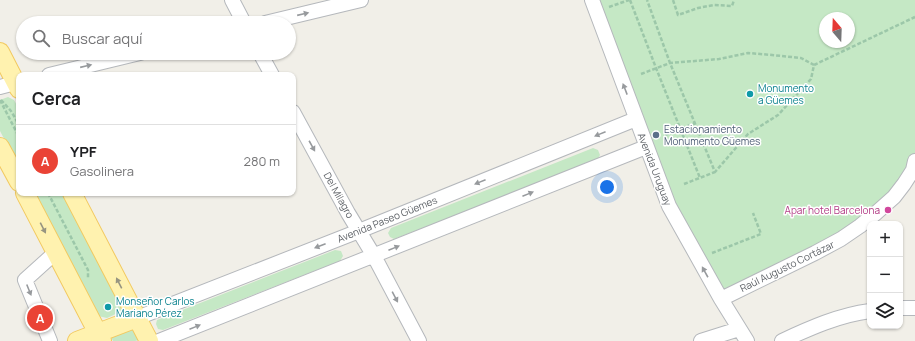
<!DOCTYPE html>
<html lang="es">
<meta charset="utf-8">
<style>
body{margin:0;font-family:Manrope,sans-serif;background:#f6f6f6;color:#202124}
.controls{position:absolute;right:12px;bottom:12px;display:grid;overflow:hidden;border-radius:8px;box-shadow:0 1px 3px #0004}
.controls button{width:36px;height:36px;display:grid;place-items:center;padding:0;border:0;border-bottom:1px solid #e0e0e0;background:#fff;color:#202124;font:20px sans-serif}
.compass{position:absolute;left:819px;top:12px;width:36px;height:36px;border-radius:50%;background:#fff;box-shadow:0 1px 3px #0004;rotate:341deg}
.you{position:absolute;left:607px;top:187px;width:14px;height:14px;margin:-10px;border:3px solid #fff;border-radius:50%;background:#1a73e8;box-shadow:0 0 0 6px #1a73e833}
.badge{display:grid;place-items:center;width:26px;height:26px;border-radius:50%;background:#ea4335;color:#fff;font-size:13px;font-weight:700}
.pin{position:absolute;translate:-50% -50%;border:2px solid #fff;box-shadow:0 1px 4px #0006}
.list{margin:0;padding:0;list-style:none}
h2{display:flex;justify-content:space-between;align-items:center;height:52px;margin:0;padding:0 16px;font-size:17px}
h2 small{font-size:13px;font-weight:400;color:#757577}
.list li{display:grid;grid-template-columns:26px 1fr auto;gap:12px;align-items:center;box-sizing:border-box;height:72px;padding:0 16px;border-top:1px solid #e0e0e0}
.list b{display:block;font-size:15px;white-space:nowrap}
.list p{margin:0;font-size:13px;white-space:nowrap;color:#757577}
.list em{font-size:13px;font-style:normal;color:#757577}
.icon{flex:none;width:22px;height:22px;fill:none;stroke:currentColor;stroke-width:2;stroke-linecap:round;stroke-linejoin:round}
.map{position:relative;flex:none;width:915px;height:341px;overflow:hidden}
.search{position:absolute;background:#fff;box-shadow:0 1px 3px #0004;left:16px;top:16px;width:280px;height:44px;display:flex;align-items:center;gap:10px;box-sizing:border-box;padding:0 14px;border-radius:22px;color:#757577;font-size:15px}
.panel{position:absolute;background:#fff;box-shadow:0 1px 3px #0004;left:16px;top:72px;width:280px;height:124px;border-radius:8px}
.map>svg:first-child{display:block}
.green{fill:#c5e8c5;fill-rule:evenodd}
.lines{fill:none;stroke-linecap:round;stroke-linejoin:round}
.minor-casing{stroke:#b5b8bc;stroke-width:16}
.major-casing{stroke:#f2c960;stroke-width:20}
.path{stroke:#9cc7a9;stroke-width:2.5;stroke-dasharray:4 2;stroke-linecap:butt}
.minor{stroke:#fff;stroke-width:14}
.major{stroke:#fff2af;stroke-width:18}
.oneway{fill:#979a9d}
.oneway2{fill:#979581}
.culture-dot{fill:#0f9aa8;stroke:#fff;stroke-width:1.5}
.service-dot{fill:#5c6f8a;stroke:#fff;stroke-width:1.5}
.hotel-dot{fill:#d1479c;stroke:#fff;stroke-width:1.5}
.labels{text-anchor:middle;stroke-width:3;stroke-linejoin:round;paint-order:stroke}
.culture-label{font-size:10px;fill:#0d838f;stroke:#fff;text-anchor:start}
.service-label{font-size:10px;fill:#4e5e75;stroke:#fff;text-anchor:start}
.street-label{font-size:10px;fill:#5f6368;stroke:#fff}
.hotel-label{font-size:10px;fill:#b23c85;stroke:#fff;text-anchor:end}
</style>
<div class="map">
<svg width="915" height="341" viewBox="0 0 915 341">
<rect width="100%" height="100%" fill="#f1efe8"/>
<path class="green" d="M592,0H915V161L876,213L721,299L671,211ZM825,18H849V42H825Z
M8,97L14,100L19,109V167L0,131V100Z
M593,148L598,150L600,155L597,161L394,239L390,237L388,233L391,228Z
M33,193H63L123,306L120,312L107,318L98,316Z
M335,250L341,251L343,256L340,261L163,330L158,329L156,324L157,320Z
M134,328L139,340L135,341H113L111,337Z"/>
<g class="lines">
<defs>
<path id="minor" d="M232,0L244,23
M592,0L669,206L721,299L747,341
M265,23L361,0
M260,53L272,75
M49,75L140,53
M0,87L19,82
M293,112L348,213L374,256L419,341
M721,299L815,253L841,239L860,226L876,213L894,197L904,184L913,170L915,161
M900,308H915
M137,318L359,231L636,119
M50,341L25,280L56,252
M159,341L646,147
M701,341L739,329
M782,341C810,328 839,315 870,311"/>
<path id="major" d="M0,52L19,89
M0,147L19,182
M25,193L102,341
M72,193L149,341
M77,341L137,318"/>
</defs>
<use href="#minor" class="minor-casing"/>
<use href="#major" class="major-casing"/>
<path class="path" d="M630,0L656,68L700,178
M673,0L678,15L698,8L714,5L732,6L734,0
M609,7L629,0
M814,65L915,17
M641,74L670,63L719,59L748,53L772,55L801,58L814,65L811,79L778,115L748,134L715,172L670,63L647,0
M0,100L19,137
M1,100L11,111L19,125
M665,135L695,123
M684,184L715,172
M48,193L88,270V279
M712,253L761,234L753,213"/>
<use href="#minor" class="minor"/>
<use href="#major" class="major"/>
</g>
<defs><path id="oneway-solid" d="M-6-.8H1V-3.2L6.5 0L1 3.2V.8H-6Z"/></defs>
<g class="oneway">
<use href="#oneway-solid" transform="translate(303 14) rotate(-13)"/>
<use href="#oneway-solid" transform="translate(86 66) rotate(-13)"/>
<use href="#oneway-solid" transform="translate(625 89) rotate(-111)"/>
<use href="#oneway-solid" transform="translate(600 134) rotate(158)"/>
<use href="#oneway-solid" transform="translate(312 146) rotate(61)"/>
<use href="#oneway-solid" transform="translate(480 182) rotate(158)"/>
<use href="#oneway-solid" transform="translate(528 194) rotate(-22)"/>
<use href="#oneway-solid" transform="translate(320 246) rotate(159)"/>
<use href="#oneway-solid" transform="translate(394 248) rotate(-22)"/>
<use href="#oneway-solid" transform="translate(705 272) rotate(-119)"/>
<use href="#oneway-solid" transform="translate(29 290) rotate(68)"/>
<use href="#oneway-solid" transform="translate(395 297) rotate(62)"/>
<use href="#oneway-solid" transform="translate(195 327) rotate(-22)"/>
</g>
<g class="oneway2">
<use href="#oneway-solid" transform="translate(43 228) rotate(63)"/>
<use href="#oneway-solid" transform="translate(119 283) rotate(-117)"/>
</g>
<g class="culture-dot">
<circle cx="750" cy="94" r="4"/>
<circle cx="108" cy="307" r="4"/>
</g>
<circle class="service-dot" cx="656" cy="135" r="4"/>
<circle class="hotel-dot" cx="888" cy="210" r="4"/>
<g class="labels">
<g class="culture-label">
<text x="758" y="92">Monumento<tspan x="758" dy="12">a Güemes</tspan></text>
<text x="116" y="305">Monseñor Carlos<tspan x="116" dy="12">Mariano Pérez</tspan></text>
</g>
<g class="service-label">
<text x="664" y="133">Estacionamiento<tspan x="664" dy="12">Monumento Güemes</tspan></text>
</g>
<g class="street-label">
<text transform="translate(655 169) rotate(69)" y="4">Avenida Uruguay</text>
<text transform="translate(339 195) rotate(61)" y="4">Del Milagro</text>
<text transform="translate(387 219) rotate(-22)" y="4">Avenida Paseo Güemes</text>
<text transform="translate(787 266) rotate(-26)" y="4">Raúl Augusto Cortázar</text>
</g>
<g class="hotel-label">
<text x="880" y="214">Apar hotel Barcelona</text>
</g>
</g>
</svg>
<div class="controls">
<button>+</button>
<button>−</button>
<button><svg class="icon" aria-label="layers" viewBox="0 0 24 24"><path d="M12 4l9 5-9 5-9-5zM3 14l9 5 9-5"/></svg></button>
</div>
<svg class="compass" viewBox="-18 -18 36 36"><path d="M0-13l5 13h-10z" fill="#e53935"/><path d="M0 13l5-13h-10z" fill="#757577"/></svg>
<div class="you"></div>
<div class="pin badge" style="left:40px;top:318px">A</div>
<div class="search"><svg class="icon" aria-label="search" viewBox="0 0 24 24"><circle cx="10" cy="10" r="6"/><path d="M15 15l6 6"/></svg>Buscar aquí</div>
<section class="panel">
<h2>Cerca<small></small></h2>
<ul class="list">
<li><span class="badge">A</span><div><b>YPF</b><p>Gasolinera</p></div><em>280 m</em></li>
</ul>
</section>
</div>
